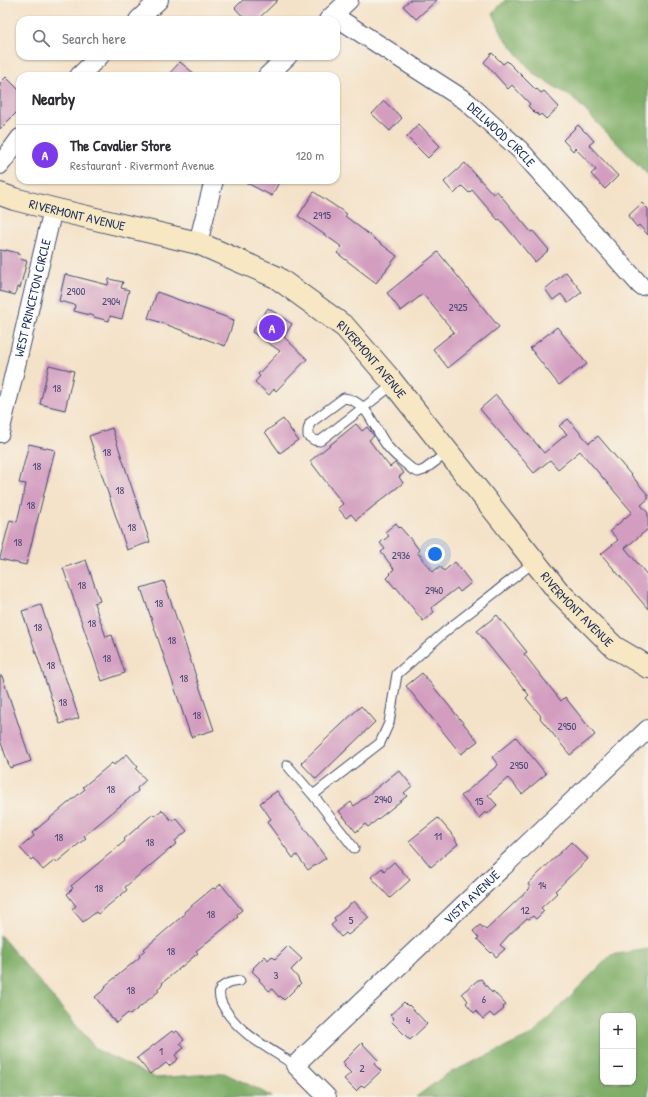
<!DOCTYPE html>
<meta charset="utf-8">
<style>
body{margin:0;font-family:"Patrick Hand",sans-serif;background:#f2f2f3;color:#2b2b33}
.controls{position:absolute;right:12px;bottom:12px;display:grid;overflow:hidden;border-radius:8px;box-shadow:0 1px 3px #0004}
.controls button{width:36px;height:36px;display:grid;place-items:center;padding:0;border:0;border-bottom:1px solid #e1e1e2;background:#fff;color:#2b2b33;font:20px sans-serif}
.you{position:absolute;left:435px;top:554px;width:14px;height:14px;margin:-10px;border:3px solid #fff;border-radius:50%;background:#1a73e8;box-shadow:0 0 0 6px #1a73e833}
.badge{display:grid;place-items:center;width:26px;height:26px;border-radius:50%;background:#7c3aed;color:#fff;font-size:13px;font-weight:700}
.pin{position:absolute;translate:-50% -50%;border:2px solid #fff;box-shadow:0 1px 4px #0006}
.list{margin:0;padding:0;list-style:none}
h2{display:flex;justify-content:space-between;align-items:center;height:52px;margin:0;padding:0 16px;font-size:17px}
h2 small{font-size:13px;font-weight:400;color:#7c7c81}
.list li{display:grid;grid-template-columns:26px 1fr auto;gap:12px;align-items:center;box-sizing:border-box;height:60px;padding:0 16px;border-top:1px solid #e1e1e2}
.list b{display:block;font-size:15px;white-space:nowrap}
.list p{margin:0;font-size:13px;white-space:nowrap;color:#7c7c81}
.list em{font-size:13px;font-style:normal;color:#7c7c81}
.icon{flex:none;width:22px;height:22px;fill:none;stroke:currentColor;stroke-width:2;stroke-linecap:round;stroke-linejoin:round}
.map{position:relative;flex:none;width:648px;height:1097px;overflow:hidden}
.search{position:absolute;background:#fff;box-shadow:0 1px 3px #0004;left:16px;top:16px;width:324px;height:44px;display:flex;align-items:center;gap:10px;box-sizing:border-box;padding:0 14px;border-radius:12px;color:#7c7c81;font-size:15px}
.panel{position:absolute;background:#fff;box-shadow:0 1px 3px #0004;left:16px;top:72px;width:324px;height:112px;border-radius:12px}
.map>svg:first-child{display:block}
.forest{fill:#7fae67;stroke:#4d6e62;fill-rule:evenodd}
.building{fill:#d39dc0}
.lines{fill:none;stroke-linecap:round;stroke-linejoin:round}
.lane-casing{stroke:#3c4a6e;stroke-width:11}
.street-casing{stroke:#3c4a6e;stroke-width:20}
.secondary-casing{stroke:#3c4a6e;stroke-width:24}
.lane{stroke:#fff;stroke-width:9}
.street{stroke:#fff;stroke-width:18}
.secondary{stroke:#f8e7c3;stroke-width:22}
.labels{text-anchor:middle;stroke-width:4;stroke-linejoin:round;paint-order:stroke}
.number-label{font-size:11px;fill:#494a76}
.street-label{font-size:13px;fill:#1b2f5e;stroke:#f7f3e8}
</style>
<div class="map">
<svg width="648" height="1097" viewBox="0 0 648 1097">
<rect width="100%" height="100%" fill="#f7f3e8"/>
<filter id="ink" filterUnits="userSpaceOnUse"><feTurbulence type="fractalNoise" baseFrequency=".025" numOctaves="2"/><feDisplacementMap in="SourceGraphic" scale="8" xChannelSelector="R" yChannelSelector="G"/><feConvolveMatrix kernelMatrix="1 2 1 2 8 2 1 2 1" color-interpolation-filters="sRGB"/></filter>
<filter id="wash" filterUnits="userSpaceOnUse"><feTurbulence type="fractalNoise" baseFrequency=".012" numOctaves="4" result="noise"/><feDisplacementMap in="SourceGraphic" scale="16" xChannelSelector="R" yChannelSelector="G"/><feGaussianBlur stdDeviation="0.9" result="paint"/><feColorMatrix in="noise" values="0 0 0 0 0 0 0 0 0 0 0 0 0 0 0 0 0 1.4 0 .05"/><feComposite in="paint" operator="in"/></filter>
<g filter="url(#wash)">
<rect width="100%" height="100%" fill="#f4e2c8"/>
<path class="forest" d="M505,0H648V175L573,98L534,74L503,36L493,13Z
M0,935L97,1050L156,1078L224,1073L256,1088L272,1097H0Z
M648,949V1097H416L447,1074L532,1035L611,955ZM603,1016H633V1082H603Z"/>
<g id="blocks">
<path class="building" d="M243,0H278L257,20H246L235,8Z
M410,0H437L416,19L403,6Z
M492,53L503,64L507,61L536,90L537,89L541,93L544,91L559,107L546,119L541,114L539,116L537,113L536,114L528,106L530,104L512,85L508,89L484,62Z
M180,62L197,76H167Z
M6,77L20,91V109L0,129V83Z
M384,101L402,118L390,131L372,114Z
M419,124L440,146L428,158L407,137Z
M578,125L586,133V132L594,141L589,145L618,176L605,189L591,174L596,170L575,148L573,151L563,140Z
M465,163L493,194L497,191L531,232L533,231L549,250L535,262L500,219L498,220L472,190L469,193L462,186L454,194L444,182Z
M241,180H280L272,196Z
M314,192L347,214L345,216L397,256L376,283L337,253L342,247L298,216Z
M642,203L648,209V235L639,225L637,227L628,216Z
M0,250L6,251V250L18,253L17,254L21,255L20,259L27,261L20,288L17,287L15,295L0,291Z
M438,252L499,327L448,368L433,349L454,332L423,294L401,311L387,293Z
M566,272L582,292L568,303L561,294L553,300L545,289Z
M65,274L108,285L109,279L123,282L121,288L129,290L122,319L110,316L109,321L94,317V316L74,311L75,305L59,301Z
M157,292L234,320L225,346L148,318Z
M268,308L292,324L284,337L307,359L276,391L274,389L269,395L255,382L260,376L258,374L280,351L252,332Z
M557,327L587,364L559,385L530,348Z
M49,365L74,371L65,410L40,404Z
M496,395L544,453L567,434L559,426L568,419L589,443L598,436L648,495V499L641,505L648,513V529L625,548L648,576V609L601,554L618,540L610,531L632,512L580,451L558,469L550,460L534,473L480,409Z
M283,419L298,440L280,453L265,432Z
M356,424L362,431L367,427L374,436L369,440L385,461L390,467L395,463L404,473L399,477L403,483L356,520L351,514L346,518L338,508L343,504L310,461Z
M112,428L150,542L127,550L89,436Z
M29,444L55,450L26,565L0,559V558L10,520L17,522L26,484L19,483Z
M396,523L399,528L400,527L414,543L419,550L417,552L433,572L440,566L444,571L455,562L471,583L460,592L457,588L431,608L434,612L423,621L396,587L395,588L387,578L391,574L390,573L394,569L381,552L385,549L380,543L389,536L385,532Z
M86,560L100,601L94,603L106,637L112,635L125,673L102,681L63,568Z
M164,581L214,730L191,737L141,588Z
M41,605L79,718L60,724L22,611Z
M497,615L527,652L524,654L561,701L565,697L595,735L570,755L540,718L541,716L526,698L529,695L477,631Z
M422,673L478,741L461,754L406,686Z
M0,676H2L31,761L10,768L0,740Z
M361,706L375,722L316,779L301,763Z
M516,737L546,774L522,794L508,778L488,795L497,805L487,814L485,812L479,818L461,796L498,765L492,757Z
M127,754L138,767L136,769L146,780L137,788L138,791L84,836L86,838L57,862L55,860L43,870L33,858L31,860L20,848L34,836L32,833L85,789L83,787L112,763L114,765Z
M399,770L412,786L404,793L407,796L368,827L365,824L356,832L339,811L351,802L354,806Z
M277,791L326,858L308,870L297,855L293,858L267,822L271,819L260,803Z
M162,810L172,821L176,818L187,831L175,841L177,843L125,887L127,890L98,914L96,912L83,922L72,909L76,906L67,894L73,888L71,886L125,841L124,839L153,814L154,816Z
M438,818L456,839L455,840L458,844L431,867L409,841Z
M571,842L588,859L555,891L557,893L541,908L544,911L536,919L533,916L529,919L527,918L509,935L500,945L505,949L496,957L492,952L491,953L477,939L479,938L473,931L480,925L486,930L530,888L528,884Z
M394,862L410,880L390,898L371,877L382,868L384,871Z
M221,884L242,910L236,915L238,917L196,951L198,953L162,983L163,984L157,989L159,991L130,1015L128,1013L116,1023L95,997L106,988L105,986L140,957L139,955L145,950L144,949L179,919L185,914L184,912L213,888L215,889Z
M354,901L369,918L348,935L346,933L341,937L331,925L336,921L334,918Z
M288,946L302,959L291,970L299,979L298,980L301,983L284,1000L280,996L279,997L272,989L269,991L259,980L260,979L252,971L254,969L253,968L265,956L268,960L272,956L275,959Z
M481,979L492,993L493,991L506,1005L503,1007L504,1009L494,1017L490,1013L483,1019L476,1011L474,1013L466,1003L468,1001L462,993L478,980H479Z
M404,1002L408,1006L409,1005L427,1024L410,1040L391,1021L394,1019L390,1015Z
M172,1031L174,1033L177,1031L184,1040L180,1043L184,1048L175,1055L178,1059L169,1066L166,1063L157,1070L156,1069L150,1074L137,1058Z
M362,1043L378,1060L374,1064L381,1071L364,1087L362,1085L356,1091L344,1079L351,1073L344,1066L345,1065L343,1062Z"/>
</g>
</g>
<g filter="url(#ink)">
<use href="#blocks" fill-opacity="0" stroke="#3c4a6e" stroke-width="1"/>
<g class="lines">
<defs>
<path id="lane" d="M394,384L320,441L314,440L308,436V430L310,423L344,398C369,401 374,430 388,447C395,456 405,463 413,470L418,472L424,470L448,452
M287,765L313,795L354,848
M313,795L380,743L389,723L397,674L447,630L534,562
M240,981C235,982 229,982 225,985C217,989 219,997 222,1004C237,1033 268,1048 295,1065"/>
<g id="street">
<path id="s1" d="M333,15L466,101L520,150L641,286"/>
<path d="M138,20L159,0"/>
<path d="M328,20L349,0"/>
<path d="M79,76L100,56"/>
<path d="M267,76L288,56"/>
<path d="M0,165L20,138"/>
<path d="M198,243L214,180"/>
<path id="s2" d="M0,433L53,209"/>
<path id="s3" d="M327,1097L295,1065L648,729"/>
</g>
<g id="secondary">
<path id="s4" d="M0,194L14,199L53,209L198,243L276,277L345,327L390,379L558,591L614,647L648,667"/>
</g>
</defs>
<use href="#lane" class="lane-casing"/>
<use href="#street" class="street-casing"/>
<use href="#secondary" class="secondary-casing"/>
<use href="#lane" class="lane"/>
<use href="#street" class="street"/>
<use href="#secondary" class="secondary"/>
</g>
</g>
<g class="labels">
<g class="number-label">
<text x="322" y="219">2915</text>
<text x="76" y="295">2900</text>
<text x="111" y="305">2904</text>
<text x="458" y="311">2925</text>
<text x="57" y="392">18</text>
<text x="107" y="456">18</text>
<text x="37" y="470">18</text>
<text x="120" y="494">18</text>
<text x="31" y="509">18</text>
<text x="132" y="531">18</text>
<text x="18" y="546">18</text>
<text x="401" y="559">2936</text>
<text x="82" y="589">18</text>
<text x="434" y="594">2940</text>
<text x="159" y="607">18</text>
<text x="92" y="627">18</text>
<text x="38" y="631">18</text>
<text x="172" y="644">18</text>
<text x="107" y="662">18</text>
<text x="51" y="669">18</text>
<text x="184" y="682">18</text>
<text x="63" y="706">18</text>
<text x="197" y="719">18</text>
<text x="567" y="730">2950</text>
<text x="519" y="769">2950</text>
<text x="111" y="793">18</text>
<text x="383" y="803">2940</text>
<text x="479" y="805">15</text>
<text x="438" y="840">11</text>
<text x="59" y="841">18</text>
<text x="150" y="846">18</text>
<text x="542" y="889">14</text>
<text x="99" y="892">18</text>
<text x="525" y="914">12</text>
<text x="211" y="918">18</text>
<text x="351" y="924">5</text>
<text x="171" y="955">18</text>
<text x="276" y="979">3</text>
<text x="131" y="994">18</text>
<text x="484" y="1003">6</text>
<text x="408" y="1024">4</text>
<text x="161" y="1055">1</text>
<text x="362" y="1072">2</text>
</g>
<g class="street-label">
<text dy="5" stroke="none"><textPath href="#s1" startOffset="207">DELLWOOD CIRCLE</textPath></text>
<text dy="5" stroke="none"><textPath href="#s4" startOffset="80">RIVERMONT AVENUE</textPath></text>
<text dy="5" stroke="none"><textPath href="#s2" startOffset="139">WEST PRINCETON CIRCLE</textPath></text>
<text dy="5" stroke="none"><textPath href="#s4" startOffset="416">RIVERMONT AVENUE</textPath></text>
<text dy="5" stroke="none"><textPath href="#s4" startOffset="740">RIVERMONT AVENUE</textPath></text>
<text dy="5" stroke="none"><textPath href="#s3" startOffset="289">VISTA AVENUE</textPath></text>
</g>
</g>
</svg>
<div class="controls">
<button>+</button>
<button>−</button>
</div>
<div class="you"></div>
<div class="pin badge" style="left:272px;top:328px">A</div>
<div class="search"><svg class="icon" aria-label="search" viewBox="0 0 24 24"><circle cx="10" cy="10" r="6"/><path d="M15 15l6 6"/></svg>Search here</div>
<section class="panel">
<h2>Nearby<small></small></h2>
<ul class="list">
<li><span class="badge">A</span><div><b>The Cavalier Store</b><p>Restaurant · Rivermont Avenue</p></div><em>120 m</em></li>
</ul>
</section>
</div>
